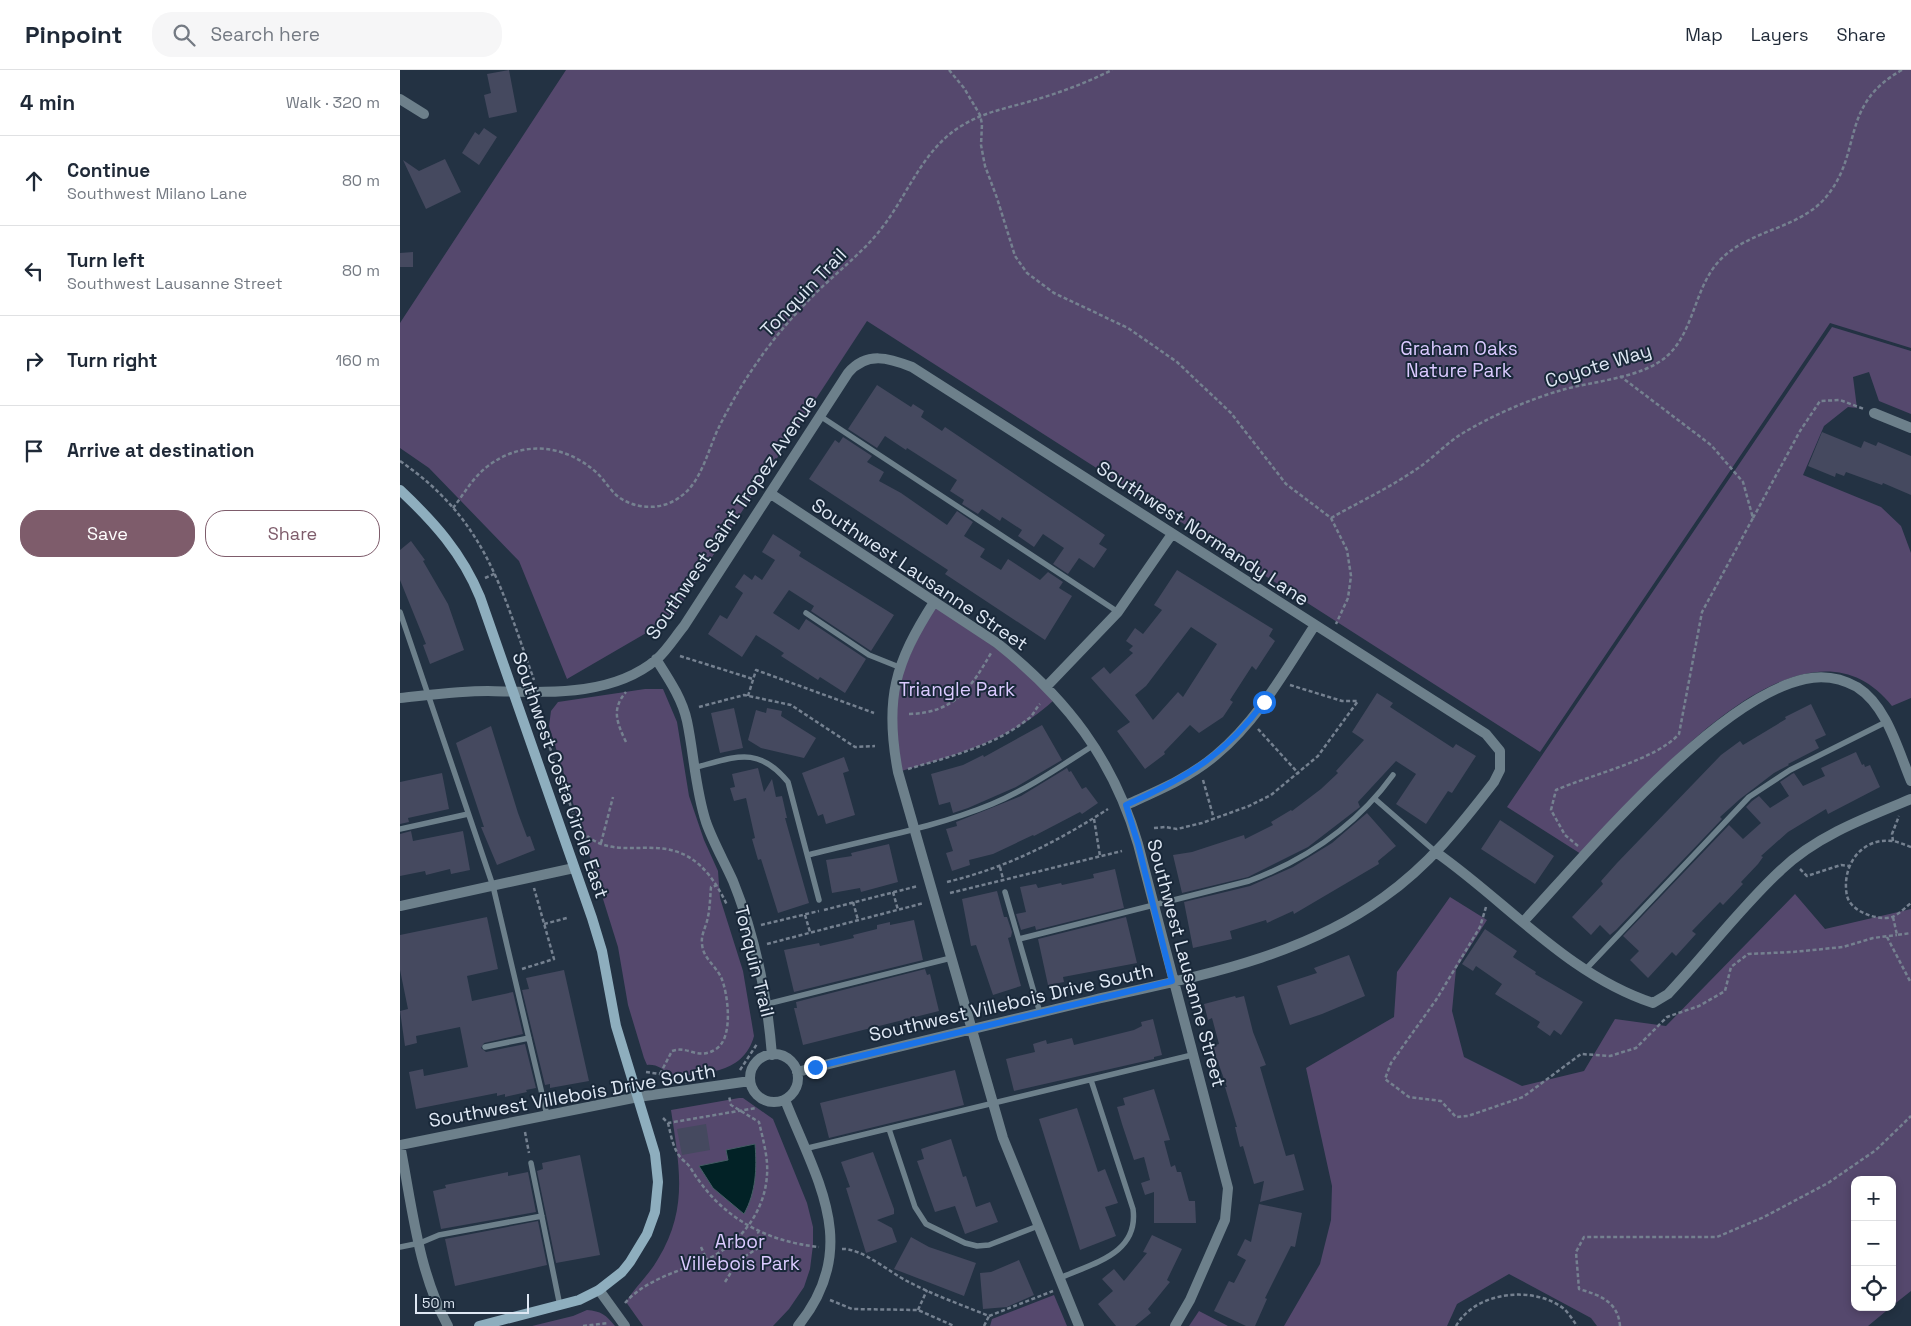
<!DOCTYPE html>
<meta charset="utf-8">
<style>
body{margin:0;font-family:"Space Grotesk",sans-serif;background:#f6f6f7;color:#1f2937}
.controls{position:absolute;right:15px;bottom:15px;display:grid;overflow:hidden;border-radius:10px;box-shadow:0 2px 8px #0003}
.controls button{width:45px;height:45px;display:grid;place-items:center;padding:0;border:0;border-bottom:1px solid #e0e1e3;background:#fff;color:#1f2937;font:25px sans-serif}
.scale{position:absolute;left:15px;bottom:12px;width:114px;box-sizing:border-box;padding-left:5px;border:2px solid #dfe8f4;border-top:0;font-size:14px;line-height:18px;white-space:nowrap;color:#dfe8f4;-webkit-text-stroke:4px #192839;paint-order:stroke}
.stop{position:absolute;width:15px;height:15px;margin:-11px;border:4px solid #1a73e8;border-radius:50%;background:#fff}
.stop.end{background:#1a73e8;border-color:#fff;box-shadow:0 1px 5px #0008}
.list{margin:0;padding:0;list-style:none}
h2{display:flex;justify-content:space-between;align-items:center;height:65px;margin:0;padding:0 20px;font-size:21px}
h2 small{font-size:16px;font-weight:400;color:#747a83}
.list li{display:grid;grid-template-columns:32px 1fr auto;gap:15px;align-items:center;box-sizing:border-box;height:90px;padding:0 20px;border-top:1px solid #e0e1e3}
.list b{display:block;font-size:19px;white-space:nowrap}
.list p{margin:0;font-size:16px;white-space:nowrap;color:#747a83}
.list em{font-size:16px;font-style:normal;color:#747a83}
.actions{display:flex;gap:10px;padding:15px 20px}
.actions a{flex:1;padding:11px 0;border:1px solid #7e5c6b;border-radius:20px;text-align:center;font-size:18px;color:#7e5c6b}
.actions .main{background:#7e5c6b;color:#fff}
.icon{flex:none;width:28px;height:28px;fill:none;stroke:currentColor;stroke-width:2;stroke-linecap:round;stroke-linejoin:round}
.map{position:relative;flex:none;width:1511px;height:1256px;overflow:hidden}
header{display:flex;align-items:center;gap:30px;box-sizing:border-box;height:70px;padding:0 25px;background:#fff;border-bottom:1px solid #e0e1e3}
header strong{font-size:24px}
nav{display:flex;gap:28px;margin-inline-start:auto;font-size:18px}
.search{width:350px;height:45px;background:#f6f6f7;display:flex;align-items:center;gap:12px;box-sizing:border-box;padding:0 18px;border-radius:20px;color:#747a83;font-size:19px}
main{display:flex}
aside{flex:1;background:#fff}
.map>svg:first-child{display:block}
.green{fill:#55486d}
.water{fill:#022226;stroke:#445d64}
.building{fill:#45495f;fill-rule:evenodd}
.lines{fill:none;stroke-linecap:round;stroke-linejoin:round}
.path{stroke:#758190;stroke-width:2.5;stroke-dasharray:4 2.5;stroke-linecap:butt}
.lane{stroke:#6d808b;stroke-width:5.5}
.street{stroke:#6d808b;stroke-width:10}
.secondary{stroke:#8eaebe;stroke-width:10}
.route{stroke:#1a73e8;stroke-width:6}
.labels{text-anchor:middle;stroke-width:4;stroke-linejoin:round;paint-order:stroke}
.street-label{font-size:19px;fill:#dfe8f4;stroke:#192839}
.park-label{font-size:19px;fill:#dbcaff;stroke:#192839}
</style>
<header>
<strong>Pinpoint</strong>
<div class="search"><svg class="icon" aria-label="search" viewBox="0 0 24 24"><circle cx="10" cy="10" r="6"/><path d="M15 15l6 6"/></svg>Search here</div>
<nav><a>Map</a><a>Layers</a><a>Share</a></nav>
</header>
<main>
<aside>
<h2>4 min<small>Walk · 320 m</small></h2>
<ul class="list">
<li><svg class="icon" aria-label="ahead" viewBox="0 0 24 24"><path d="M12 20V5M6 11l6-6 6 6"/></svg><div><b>Continue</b><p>Southwest Milano Lane</p></div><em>80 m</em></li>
<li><svg class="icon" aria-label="left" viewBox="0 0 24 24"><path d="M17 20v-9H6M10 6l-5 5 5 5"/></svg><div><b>Turn left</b><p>Southwest Lausanne Street</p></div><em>80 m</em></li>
<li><svg class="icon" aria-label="right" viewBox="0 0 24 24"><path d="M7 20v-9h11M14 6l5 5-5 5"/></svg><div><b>Turn right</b></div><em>160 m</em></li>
<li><svg class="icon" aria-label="arrive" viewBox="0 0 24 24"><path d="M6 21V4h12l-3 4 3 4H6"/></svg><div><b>Arrive at destination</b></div></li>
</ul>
<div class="actions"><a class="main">Save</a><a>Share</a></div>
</aside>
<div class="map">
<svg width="1511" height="1256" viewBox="0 0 1511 1256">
<rect width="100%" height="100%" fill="#233243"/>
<path class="green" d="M166,0H1511V278L1430,253L1140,682L467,251L272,548L167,609L119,491L29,398L0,378V253Z
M1432,257L1511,281V344L1479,331L1469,302L1453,307L1457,338L1448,337L1424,356L1403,405L1481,437L1501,456L1511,483V628L1492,636C1402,522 1241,722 1181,784L1107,737Z
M534,532L597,573L657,627C615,669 553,686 498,702L492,625Z
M245,619H263L277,652L289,726L304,770L318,801L320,828L343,901L354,966C343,1006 301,1003 269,1007C265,999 256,994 247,995L244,988L228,935L218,877L149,656L151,641L158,632Z
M1395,824L1425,859L1511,839V1221L1492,1236V1110H1455V1237H1491L1468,1256H1197L1191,1248L1109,1204L1057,1234L1047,1256H884L920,1194L931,1150L932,1116L906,998L994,947L997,902L1050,827L1087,850L1056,899L1052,941L1064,987L1122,1016L1184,1001L1215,949L1266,956Z
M339,1028H343L373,1049L407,1133L413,1157V1175L410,1199L404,1217L389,1239L373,1256H243L226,1232C235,1217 249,1205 258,1189C289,1138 279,1095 271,1040Z
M654,1225L667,1256H590L592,1249Z
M187,1240C201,1241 206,1245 215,1256H132L173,1246Z
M799,1241L828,1256H789Z"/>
<path class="water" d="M355,1074C357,1099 356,1122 344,1144L313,1118L299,1096L328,1090L326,1080Z"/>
<path class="building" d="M109,0L117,42L89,48L84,25L91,23L87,4Z
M84,58L97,67L79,95L62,83L75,62L79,65Z
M45,89L61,122L26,139L3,90L19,101Z
M13,182V197H0V183Z
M477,315L511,337L513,334L524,341L521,347L542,361L545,357L705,465L699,474L707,479L694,498L679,488L668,504L653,494L664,478L643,464L634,477L618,466L622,460L602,447L600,451L582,439L578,444L562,434L564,430L550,421L557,410L507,378L506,380L485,366L477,378L448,359Z
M1422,362L1461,378L1464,371L1476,376L1478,372L1511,386V425L1483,413L1482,415L1446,402L1444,406L1436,403L1435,407L1408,396Z
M443,367L472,386L467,392L484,402L479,411L501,423L547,455L557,441L573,452L564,466L585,479L580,487L601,500L608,489L640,510L648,502L663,512L659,518L672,526L645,570L545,504L548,500L409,409L435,370L439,373Z
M373,464L401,482L399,486L494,545L471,581L411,541L414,536L389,520L373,543L399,560L406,549L466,589L445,623L420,607L418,610L381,586L384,583L356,565L342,587L308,564L320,545L327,549L343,523L335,517L344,504L352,510L355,505L362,510L375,490L362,482Z
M11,471L25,490L23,491L48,534L64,580L30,594L23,575L26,574L0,510V480Z
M777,500L873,559L869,566L875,571L856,600L852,596L830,630L833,632L823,647L799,663L790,655L764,682L765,684L745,699L717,661L730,652L691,608L704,597L710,604L733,583L729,580L733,576L726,571L735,558L743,564L762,540L754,535ZM791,557L817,574L783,627L778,622L753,650L735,625L746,616Z
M977,623L993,633L990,637L1053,678L1056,674L1076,686L1052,723L1048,721L1026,754L996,734L1016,704L996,691L958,732L960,737L908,777L848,807L782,823L773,785L792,782L844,765L845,769L873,755L871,752L891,740L892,741L921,719L938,703L936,701L964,670L952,662Z
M1411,634L1426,665L1415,670L1419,678L1388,694L1389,695L1374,703L1340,729L1320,747L1322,749L1216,860L1210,865L1200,855L1191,865L1172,847L1203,814L1201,811L1217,793L1321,685L1340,671L1343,675L1386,649L1385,647Z
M334,638L343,678L320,683L311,643Z
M367,638L382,641L381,646L416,668L404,688L361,678L348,670L356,640L366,643Z
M642,655L662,690L616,717L568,738L553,743L550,732L539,735L531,704L563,695L583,685L584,687Z
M91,656L118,743L127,767L130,766L135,780L97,795L81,757H84L56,673Z
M1456,682L1462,695L1464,694L1465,697L1470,695L1480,717L1428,744L1426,739L1388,762L1361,786L1363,787L1358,794L1341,812L1343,814L1323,835L1320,832L1292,861L1296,864L1276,886L1272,882L1248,908L1230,890L1239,881L1223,866L1329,755L1343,769L1361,753L1346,737L1352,731L1359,726L1370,738L1389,726L1380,712L1392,704L1394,703L1403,716L1425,706L1421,698Z
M444,687L449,701L443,703L455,745L426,754L423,744L418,746L402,703Z
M358,698L364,722L372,709L376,727L382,726L387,748H385L409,833L378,843L361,789L358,790L352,769L355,768L346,728L334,731L330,718L335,717L332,704Z
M667,698L669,702L671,701L682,719L686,717L698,733L682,744L680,742L634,766L633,765L593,784L569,790L570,795L552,801L546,783L553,781L546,759L557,756L556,752L621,726Z
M42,703L49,739L8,748L9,752L0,754V712Z
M967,743L996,776L978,791L979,794L894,844L893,841L867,853L866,850L830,861L832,869L793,878L784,832L850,816L893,797L932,773Z
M1100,750L1154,786L1135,814L1081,779Z
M11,761L13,771L63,761L70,800L51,804L50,799L26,805L25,801L0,806V764Z
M489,774L498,812L461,822L460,818L432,823L426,790L452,786L451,783Z
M715,799L724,838L636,860L635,856L621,860L616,844L626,842L620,817L636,814L638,818L661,813L662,815L694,808L693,804Z
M597,821L604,847H607L612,862L611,867L608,868L621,916L593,925L576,875L571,876L562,829Z
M87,847L98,899L67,906L72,931L113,922L123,964L84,973L81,978L86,982L125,974L136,1018L126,1020L127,1022L105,1027V1024L97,1026V1023L16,1039L9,1002L23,999L24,1006L68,997L60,957L16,966L17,973L5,976L0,941L8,939L0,900V865Z
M726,847L737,893L663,907L664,912L648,915L638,869Z
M514,850L523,890L394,922L384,880L419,873L420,876L454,868L453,865L477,859V855L490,852V855Z
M1085,859L1117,881L1113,887L1136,902L1135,904L1183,932L1161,965L1154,960L1150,966L1137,957L1140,952L1095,924L1102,914L1076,896L1073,901L1062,894Z
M949,885L965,926L922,944L890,955L877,916L917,903L914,898Z
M525,899L527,905L530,904L539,941L403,975L394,938H397L396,932Z
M164,900L189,1011L150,1018V1014L145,1015L122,920L129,919L126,908Z
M835,926L836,928L844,926L853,962L866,995L860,997L886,1086L894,1084L904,1120L860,1132L864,1111L854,1114L843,1076L840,1077L835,1057H837L825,1017H827L812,976L819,974L812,948L808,950L804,934Z
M753,949L762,985L754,987V989L614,1021L606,989L635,982L633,974L646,970L647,974L672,968L674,975L734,960L742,956L741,952Z
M555,1000L564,1035L429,1068L420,1033Z
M754,1019L770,1070L764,1071L771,1097L775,1095L777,1102H781L789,1131H795L796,1153H754V1122L745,1125L741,1113L750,1110L744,1087L734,1090L722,1054L717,1037L725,1035L723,1028Z
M677,1038L698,1102L705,1099L718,1133L705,1137L716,1166L680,1180L639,1049Z
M306,1054L310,1080L282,1085L277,1059Z
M551,1069L563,1107L566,1106L576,1137L590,1132L598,1152L565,1164L555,1136L535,1142L517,1091L524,1089L521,1079Z
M473,1082L494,1139V1144L477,1150L492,1158L497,1172L466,1183L446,1118L450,1117L441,1092Z
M180,1085L200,1185L156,1193L137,1101L143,1099L142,1093Z
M108,1102V1106L128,1102L136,1142L41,1159L33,1121L46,1118L45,1115Z
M859,1134L902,1143L895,1177L891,1176L865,1228L867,1229L855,1256H846L814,1241L829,1211L834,1213L846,1190L837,1185L845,1169L851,1172Z
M138,1151L147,1195L55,1216L45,1169Z
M752,1165L782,1179L767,1210L770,1212L748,1239L751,1243L735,1256H716L698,1234L713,1221L702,1209L714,1199L724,1211L747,1183L743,1182Z
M511,1167L529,1177L576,1193L564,1226L494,1199Z
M619,1190L634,1225L607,1237L583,1239L580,1203L591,1202Z"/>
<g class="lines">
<path class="path" d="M549,0L564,18L580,45L582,54L581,75L585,96L597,128L615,186L627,203L654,223L728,258L777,292L831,343L886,414L931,448L947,480L951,506L948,528L936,554
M0,391C86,450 101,518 134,610
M53,438C64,424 73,407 88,396C122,370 164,374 196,402C205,410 210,421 220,428C238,440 263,440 280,427C302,412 308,379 319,357C330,335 342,314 356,294C375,266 397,241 421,218C440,200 460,184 477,164C507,129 521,79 563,55C584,42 608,38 631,31C659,23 686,13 712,0
M931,448C961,431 993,416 1021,396C1035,386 1048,372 1063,363C1091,346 1130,329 1162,320C1193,311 1243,308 1267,286C1295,261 1294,216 1321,189C1352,158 1404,159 1430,122C1462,78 1441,34 1502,0
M1353,448L1400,361L1420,331L1440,330L1464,339
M85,508L96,503
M280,586L353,609
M890,615L942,631H958
M348,626L356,600L474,643
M138,633C145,667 157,699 169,731C172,739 174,752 180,759C222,807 281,736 327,835
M299,637L344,625L391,635L455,677L475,676
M509,644C554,643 571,618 591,583
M858,659L899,704
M226,672C217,653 211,639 226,622
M508,699C549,687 594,676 628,649C633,646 635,639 640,634
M803,710L814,749
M694,749L700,786
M754,758L765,757L777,759L802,753L849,736L871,725L918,686L958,631
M1493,771L1492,764L1499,746
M201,773L213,727
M1178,776L1165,765L1151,740L1156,720C1190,705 1256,690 1279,664L1302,542L1353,448L1343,412L1311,375L1220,306
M1511,777C1505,775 1499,772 1493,771C1461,767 1441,796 1447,826C1451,842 1478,851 1492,847C1498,845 1506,837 1511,833
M600,797L603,809
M1400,799L1407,806L1441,795L1449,796
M547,812C608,797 655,773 708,739
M493,822L498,840
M550,823L722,781
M453,832L458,850
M1086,837L1080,857L1036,930L991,993L985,1009L1009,1027L1041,1031L1056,1047L1068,1046L1123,1027L1181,984L1210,986L1236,978L1267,947L1299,936L1325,921L1331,897L1348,884L1393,882L1443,877L1473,868L1497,865
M424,840L518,816
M405,845L410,862
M1493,847L1497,865L1511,863
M144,854L167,848
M361,855L419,841
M1487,867L1511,913
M367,874L524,833
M122,899L154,889L134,818
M340,1000L357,974
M246,1002L260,1004L264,1011
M260,1004L272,981C288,975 298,991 316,979C334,968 328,923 321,907C315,895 303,888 302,874C301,865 305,859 307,851C310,840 310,828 311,817L318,815
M263,1048L268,1053L356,1038
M268,1053C271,1065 273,1080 282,1089C285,1092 287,1093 290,1097C319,1146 363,1171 419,1177
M125,1062L129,1083
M301,1177L307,1190
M442,1179C462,1178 489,1202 507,1211C533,1225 562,1235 589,1246L653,1221
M325,1212L338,1191L361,1176L358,1162
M430,1230L452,1239L518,1240L554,1256
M225,1233C243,1212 273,1203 298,1193C339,1178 370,1139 367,1093C366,1080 362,1065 359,1052L331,1035L329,1026
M518,1240L527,1220
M183,1256L208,1253
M584,1256L589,1246
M1056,1256C1075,1222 1132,1215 1163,1238C1168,1242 1173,1250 1177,1256
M1220,1256C1218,1231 1199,1225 1179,1219L1176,1182L1184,1167H1317L1364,1147L1428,1113L1476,1080L1511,1046"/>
<path class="lane" d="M420,346L718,542
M0,542L93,816L147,1045
M406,543L469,585L499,597
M293,698C334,688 357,674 388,712L419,830
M975,729L1037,783
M0,759L68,744
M408,785C469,769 534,758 592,734C628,719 661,696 694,675
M605,822L640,943
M619,869L849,811C908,789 956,756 993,705
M1185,900L1349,727L1390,700L1486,652
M367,934L551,888
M85,977L129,968
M489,1059L515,1137L526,1154L565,1173L577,1176L589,1175L638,1156
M404,1079L792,985
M131,1093L160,1236
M0,1177L20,1173L39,1165L142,1146
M660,1208C693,1193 739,1184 733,1139L691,1010"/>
<path class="street" d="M0,29L24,44
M1474,343L1511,358
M371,424L597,573C666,628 713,688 738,774L828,1118L825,1150L790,1230L775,1256
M534,532C495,593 484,629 498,702L603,1068L679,1256
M256,589C268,608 282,628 287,651C294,684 295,718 306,752C313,772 324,791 333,811C356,868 367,924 372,985
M647,616L718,542L772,464
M0,628C29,625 59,621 88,621C143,622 211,628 257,589C267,580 275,567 284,556L448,303C467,281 489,288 512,297L1086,664L1100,681V700L1094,712C1061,755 1028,796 984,827C899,889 793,907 693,930C594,954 495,977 397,1002
M726,735C757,721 789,708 816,685C858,650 885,601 915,555
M1037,783C1108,833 1168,905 1253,933L1268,924C1306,884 1340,838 1381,800C1416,766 1467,747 1511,729
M0,836L174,798
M1124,851C1187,783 1316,628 1405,609C1423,605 1441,608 1457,617C1487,636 1498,680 1511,711
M350 1008a24 24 0 1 1 48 0a24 24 0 1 1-48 0Z
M385,1030C417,1111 462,1177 398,1256
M0,1075L238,1027L350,1011
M0,1075C12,1135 18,1202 48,1256
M199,1220L225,1256"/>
<path class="secondary" d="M0,420C34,452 62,483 80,527L192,848L202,881L216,956L255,1084L258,1112L255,1142L247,1164L230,1192L222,1202L199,1220L179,1230L79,1256"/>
</g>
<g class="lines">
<path class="route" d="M415,997L772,911L738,774L726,735C786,708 824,686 864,632"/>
</g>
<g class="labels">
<g class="street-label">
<text transform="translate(403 222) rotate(-46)" y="7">Tonquin Trail</text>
<text transform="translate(1198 295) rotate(-17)" y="7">Coyote Way</text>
<text transform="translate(331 447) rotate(-56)" y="7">Southwest Saint Tropez Avenue</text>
<text transform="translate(803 463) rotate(33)" y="7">Southwest Normandy Lane</text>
<text transform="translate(520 504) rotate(34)" y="7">Southwest Lausanne Street</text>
<text transform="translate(161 705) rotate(71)" y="7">Southwest Costa Circle East</text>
<text transform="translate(355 891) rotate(76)" y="7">Tonquin Trail</text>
<text transform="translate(787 893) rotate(75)" y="7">Southwest Lausanne Street</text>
<text transform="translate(611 932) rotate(-13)" y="7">Southwest Villebois Drive South</text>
<text transform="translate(172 1025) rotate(-10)" y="7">Southwest Villebois Drive South</text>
</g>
<g class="park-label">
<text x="1059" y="285">Graham Oaks<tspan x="1059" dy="22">Nature Park</tspan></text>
<text x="557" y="626">Triangle Park</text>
<text x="340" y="1178">Arbor<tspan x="340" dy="22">Villebois Park</tspan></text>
</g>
</g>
</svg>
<div class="controls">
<button>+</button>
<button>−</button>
<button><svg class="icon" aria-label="locate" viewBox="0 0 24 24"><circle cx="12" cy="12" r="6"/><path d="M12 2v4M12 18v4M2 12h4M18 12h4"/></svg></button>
</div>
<div class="scale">50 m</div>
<div class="stop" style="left:864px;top:632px"></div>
<div class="stop end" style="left:415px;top:997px"></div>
</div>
</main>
